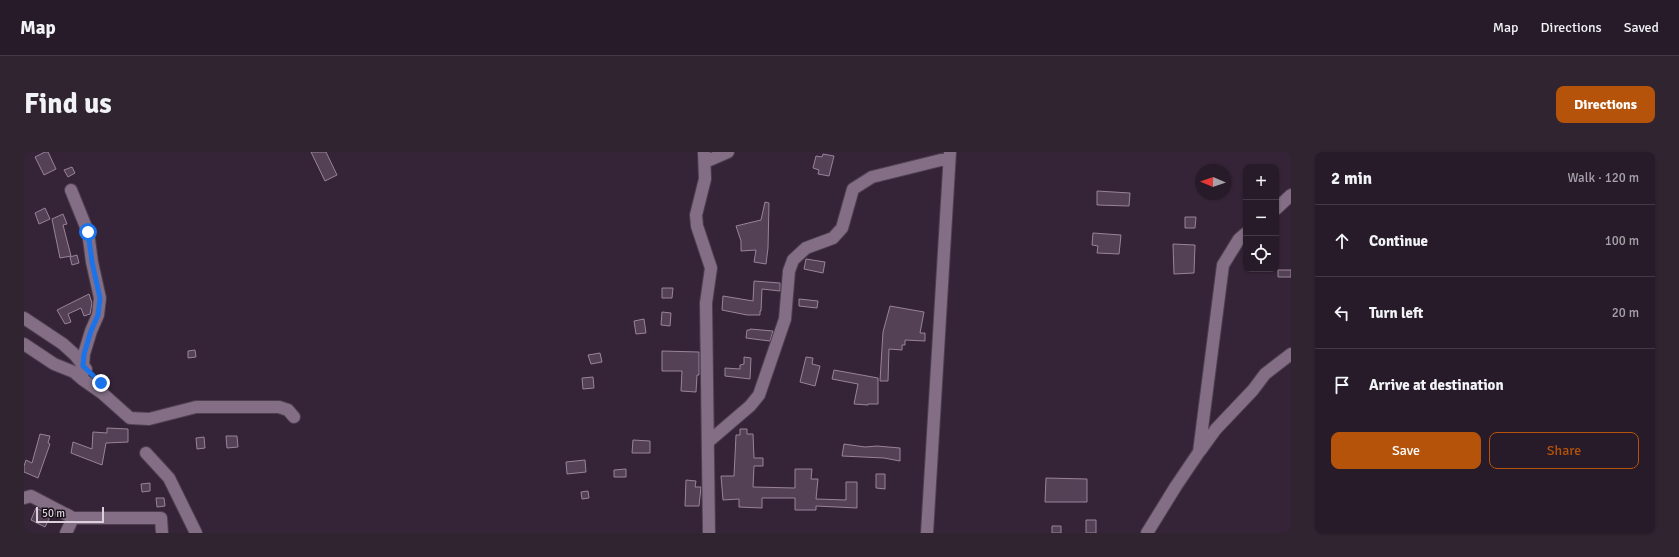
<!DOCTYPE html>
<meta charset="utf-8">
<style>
body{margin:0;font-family:Signika,sans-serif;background:#302431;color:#f1f3f6}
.controls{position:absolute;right:12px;top:12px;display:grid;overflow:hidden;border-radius:8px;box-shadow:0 1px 3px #0004}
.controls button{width:36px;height:36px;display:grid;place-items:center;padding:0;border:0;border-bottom:1px solid #443946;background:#281b29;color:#f1f3f6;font:20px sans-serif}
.compass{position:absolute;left:1171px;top:12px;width:36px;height:36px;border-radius:50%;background:#281b29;box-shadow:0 1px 3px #0004;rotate:272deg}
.scale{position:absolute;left:12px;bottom:10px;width:68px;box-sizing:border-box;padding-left:4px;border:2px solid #dbcfdc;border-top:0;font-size:11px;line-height:14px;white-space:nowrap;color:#dbcfdc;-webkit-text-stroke:3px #181019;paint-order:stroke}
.stop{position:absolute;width:12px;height:12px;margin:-9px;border:3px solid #1a73e8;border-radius:50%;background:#fff}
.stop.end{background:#1a73e8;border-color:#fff;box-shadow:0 1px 4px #0008}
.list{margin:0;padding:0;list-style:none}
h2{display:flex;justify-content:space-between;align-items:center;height:52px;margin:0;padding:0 16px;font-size:17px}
h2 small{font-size:13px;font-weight:400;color:#a5a1a8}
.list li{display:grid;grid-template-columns:26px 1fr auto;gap:12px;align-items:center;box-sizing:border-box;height:72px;padding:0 16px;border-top:1px solid #443946}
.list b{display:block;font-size:15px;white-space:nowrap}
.list em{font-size:13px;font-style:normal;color:#a5a1a8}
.actions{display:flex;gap:8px;padding:12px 16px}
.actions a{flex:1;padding:9px 0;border:1px solid #b45309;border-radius:8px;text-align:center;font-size:14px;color:#b45309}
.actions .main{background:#b45309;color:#fff}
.icon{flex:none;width:22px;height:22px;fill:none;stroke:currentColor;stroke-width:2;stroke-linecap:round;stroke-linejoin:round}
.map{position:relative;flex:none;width:1267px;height:381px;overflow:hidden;border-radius:8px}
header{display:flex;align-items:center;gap:24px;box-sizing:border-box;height:56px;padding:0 20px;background:#281b29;border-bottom:1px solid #443946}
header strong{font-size:19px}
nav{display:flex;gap:22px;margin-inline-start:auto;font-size:14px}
.intro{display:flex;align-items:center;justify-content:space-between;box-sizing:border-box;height:96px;padding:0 24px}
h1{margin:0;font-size:28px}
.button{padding:10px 18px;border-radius:8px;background:#b45309;color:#fff;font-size:14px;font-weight:700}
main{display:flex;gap:24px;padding:0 24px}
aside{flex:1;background:#281b29;border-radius:8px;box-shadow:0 1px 3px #0004}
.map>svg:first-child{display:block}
.building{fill:#554156;stroke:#99839a}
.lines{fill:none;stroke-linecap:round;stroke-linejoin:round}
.minor-casing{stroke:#4e3f4f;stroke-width:14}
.minor{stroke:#836e85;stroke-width:12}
.route{stroke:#1a73e8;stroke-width:5}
</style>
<header>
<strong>Map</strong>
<nav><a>Map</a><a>Directions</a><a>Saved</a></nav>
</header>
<div class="intro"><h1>Find us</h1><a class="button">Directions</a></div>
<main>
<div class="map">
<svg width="1267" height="381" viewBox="0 0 1267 381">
<rect width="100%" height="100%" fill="#352437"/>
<path class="building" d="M21,0H24L32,17L20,23L11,5Z
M287,0H302L313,23L301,29Z
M799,2L810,4L805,24L794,22L795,18L789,16L792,4L798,5Z
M48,15L51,21L44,25L40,18Z
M1073,39L1106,41L1105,54L1073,53Z
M741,50L745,51L744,96L742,112L730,110L732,98L717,99V89L712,74L737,68Z
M21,56L26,67L15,72L11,61Z
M39,62L43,72L39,73L47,104L36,106L28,67Z
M1161,65H1172L1171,76H1161Z
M1069,81L1097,83L1095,102L1073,101L1074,94L1068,93Z
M1149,92L1171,93L1170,121L1150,122Z
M53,103L55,111L48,113L46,105Z
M782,107L801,110L799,121L780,117Z
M1254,118H1267V125H1254Z
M730,129L756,131V139L738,137L737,159H736V163H723L698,158L699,144L729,149Z
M638,136H649L648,146H638Z
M65,142L68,151L66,162L60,164L57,156L44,162L47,170L41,172L33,158Z
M775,147L794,149L793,156L775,154Z
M866,154L900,160L896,181H901V189L881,188V193H878V198L865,197L864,229H856L859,180Z
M638,160L647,161L646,174L637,173Z
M620,167L622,181L612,182L610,169Z
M726,177L749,179L746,189L722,186L723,178H726Z
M171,198L172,205L164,206V199Z
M638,199L675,200V223H673L672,240L657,239L658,219H638Z
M576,201L578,210L567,212L564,203Z
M720,205L727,206L726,227L701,224V216L716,217V213L720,212Z
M782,205L789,206L788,212L796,214L791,234L776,230Z
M810,218L854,226V252H844V253L830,252L834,232L808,227Z
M569,225L570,236L559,237L558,226Z
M83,276L104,277V290L82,291L78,313L47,301L49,290L68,297L69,280L83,281Z
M716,277H723V282H729L730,306H739V314H730L729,335L771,336V317H788L787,327H794L792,347L822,348V330H833V356L792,354V358H771V346H738V356L715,355V347L699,348L697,324H710L712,283H716Z
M16,282L26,284L24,291L26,292L14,326L0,320V314L2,308L8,311Z
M202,284H213L214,295L203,296Z
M180,285L181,296L173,297L172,286Z
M609,288L626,289V301H608Z
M820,292L841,295L853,294L876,296V309L860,306L818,304Z
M561,308L562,320L543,322L542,310Z
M602,317V325H590V318Z
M852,322H861V337L852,336Z
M1022,326L1063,327V350H1021Z
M662,328L672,329L671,335H677L675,354H661Z
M126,331V339L118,340L117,332Z
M564,339L565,346L558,347L557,340Z
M132,346H140L141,354L133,355Z
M12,356L27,363L21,375L7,368Z
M1062,368H1072V381H1062Z
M1028,374H1037V381H1028Z"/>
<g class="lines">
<defs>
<path id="minor" d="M680,0L681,27L672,63L673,74L687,116L682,151L685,381
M681,10L704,0
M1252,57L1267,43
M0,166L39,192L51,203L62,217
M0,192L30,212L50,220L58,227L60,202L67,179L74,163L76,146L68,110L64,80L47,38
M58,227L78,241L106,266L125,267L172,255H255L264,258L270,265
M684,290L726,254L735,243L761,167L765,119L769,108L782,96L809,86L818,76L829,37L848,25L925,6
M1176,299L1192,277L1229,238L1241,222L1267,202
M122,301L145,326L172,381
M0,346L7,344L49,366H137L138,381
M42,381L49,366L42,362
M903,381L926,0
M1123,381L1152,334L1175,300L1199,113L1215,87L1222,81"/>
</defs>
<use href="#minor" class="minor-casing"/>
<use href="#minor" class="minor"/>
</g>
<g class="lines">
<path class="route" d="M64,80L68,110L76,146L74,163L67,179L60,202L59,214L77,231"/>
</g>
</svg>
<div class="controls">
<button>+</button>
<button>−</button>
<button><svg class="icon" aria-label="locate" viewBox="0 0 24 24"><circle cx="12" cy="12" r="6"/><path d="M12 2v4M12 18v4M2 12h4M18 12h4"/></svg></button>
</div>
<svg class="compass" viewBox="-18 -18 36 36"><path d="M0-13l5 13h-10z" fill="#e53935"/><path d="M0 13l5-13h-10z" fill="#a5a1a8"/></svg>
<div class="scale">50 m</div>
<div class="stop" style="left:64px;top:80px"></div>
<div class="stop end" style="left:77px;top:231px"></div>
</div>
<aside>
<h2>2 min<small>Walk · 120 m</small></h2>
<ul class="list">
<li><svg class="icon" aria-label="ahead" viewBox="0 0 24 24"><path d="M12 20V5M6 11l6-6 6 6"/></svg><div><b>Continue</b></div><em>100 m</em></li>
<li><svg class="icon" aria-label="left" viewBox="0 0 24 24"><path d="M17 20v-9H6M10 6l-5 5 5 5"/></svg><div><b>Turn left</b></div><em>20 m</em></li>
<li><svg class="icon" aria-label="arrive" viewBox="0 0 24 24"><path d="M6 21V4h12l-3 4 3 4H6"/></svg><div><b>Arrive at destination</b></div></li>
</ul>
<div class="actions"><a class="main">Save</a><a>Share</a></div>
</aside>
</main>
